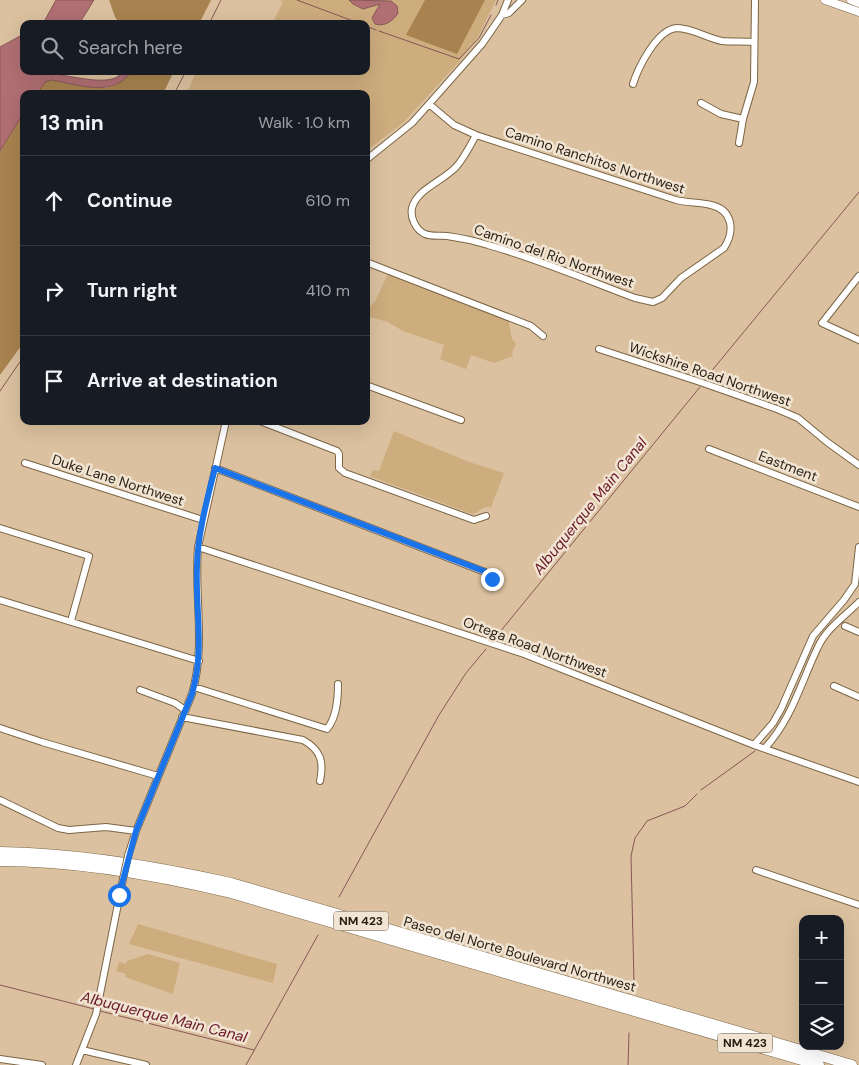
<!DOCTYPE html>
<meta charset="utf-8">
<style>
body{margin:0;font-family:"DM Sans",sans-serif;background:#242831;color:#f1f3f6}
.controls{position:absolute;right:15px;bottom:15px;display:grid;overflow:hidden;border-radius:10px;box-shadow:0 5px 20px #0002}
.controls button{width:45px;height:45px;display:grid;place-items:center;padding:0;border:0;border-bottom:1px solid #363941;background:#171b24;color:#f1f3f6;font:25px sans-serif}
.stop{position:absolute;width:15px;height:15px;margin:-11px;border:4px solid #1a73e8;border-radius:50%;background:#fff}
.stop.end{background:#1a73e8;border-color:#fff;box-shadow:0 1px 5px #0008}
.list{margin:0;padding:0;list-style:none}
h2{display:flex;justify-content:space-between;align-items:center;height:65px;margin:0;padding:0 20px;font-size:21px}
h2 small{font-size:16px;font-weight:400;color:#9ea1a6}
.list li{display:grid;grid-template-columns:32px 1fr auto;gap:15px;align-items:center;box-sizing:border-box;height:90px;padding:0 20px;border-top:1px solid #363941}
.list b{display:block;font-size:19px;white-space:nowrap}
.list em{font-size:16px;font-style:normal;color:#9ea1a6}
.icon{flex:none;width:28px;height:28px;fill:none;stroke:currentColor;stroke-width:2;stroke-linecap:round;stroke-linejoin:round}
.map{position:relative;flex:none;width:859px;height:1065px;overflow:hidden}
.search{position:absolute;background:#171b24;box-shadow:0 5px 20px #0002;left:20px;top:20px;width:350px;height:55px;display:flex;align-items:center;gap:12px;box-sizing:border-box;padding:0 18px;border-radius:10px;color:#9ea1a6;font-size:19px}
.panel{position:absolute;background:#171b24;box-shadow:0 5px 20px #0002;left:20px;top:90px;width:350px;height:335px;border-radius:10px}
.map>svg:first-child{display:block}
.green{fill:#cdac7e}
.forest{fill:#a8834f}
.water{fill:#b06f73;stroke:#875756}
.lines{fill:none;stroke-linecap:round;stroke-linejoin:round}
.stream{stroke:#875756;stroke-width:1}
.minor-casing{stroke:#7c6646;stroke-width:8}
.major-casing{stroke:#7c6646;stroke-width:9}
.highway-casing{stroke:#7c6646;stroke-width:11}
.minor{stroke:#fff;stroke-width:6}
.major{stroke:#fff;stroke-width:8}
.highway{stroke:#fff;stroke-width:10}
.minor-bridge-casing{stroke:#7c6646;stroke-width:8;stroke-linecap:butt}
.minor-bridge{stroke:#fff;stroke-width:6}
.route{stroke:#1a73e8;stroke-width:6}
.labels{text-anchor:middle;stroke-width:5;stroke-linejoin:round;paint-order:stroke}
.shield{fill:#f1e4d3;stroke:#64594b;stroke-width:1}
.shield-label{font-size:12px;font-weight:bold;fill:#281e11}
.street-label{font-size:14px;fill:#281e11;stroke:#f1e4d3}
.water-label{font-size:15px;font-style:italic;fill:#681826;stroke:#f1e4d3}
</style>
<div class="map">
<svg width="859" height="1065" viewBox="0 0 859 1065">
<rect width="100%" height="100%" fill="#dbc19f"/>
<path class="green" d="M279,0H496L478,37L459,62L403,123L366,151V94H186L197,71H366V24H272L283,2Z
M389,272L408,280L420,287L422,285L508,319L512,339L516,344L512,352L513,356L494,363L471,355L466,369L440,359L444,345L403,331L388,322L366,316V311L375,301Z
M394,431L469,462L504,473L491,507C482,505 480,513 472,514L370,476L373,470L379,471Z
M138,924L277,964L273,983L129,944Z
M148,954L180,963L173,994L125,977L126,974L116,971L119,962L126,964L127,961Z"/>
<path class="forest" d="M109,0H211L199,24H120L115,17Z
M425,0H485L457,54L406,35Z
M131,71H174L163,94H37L45,82L52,80C65,82 93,89 104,88C114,88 126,79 131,71Z
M24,112V342L0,375V151Z"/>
<path class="water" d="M56,0H94L79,24H40L45,20Z
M349,0L391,1L397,6L398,13C393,21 385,27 375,24L372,18L380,4L363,9L353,4Z
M24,34V71H58L60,75C76,77 106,85 119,76L118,71L121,75L124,71H131C115,99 76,84 52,80L45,82L37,94H24V112L0,151V47Z"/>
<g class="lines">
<path class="stream" d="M297,0L361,24
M496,5L498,0
M209,24L221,0
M366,26L376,30
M379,31L459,59L479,38L491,15
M174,94L186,71
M705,379L859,192
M0,391L24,356
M495,638L700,387
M701,790L755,751
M339,897L439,715L466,673L486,649
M634,982L631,856L635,838L647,821L685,806L697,794
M0,985L94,1009
M100,1011L254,1050
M246,1065L318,935
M628,1065L629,1033"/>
<defs>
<path id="minor" d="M502,15L509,13L522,0
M633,84C638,68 657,29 677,28C692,28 707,38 722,41C732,42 743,41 754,42
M701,103L721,114L743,119
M429,104L454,125L476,135L676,200C687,203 699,202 711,205C733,210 735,231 724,248L681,278L662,298L653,302L635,298C587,280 538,259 488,245C475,241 462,238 447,236C440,235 432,237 425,234C416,230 410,218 412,208C417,189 443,181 456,167C464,158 470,146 476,135
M739,143L743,119L754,82L755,0
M366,160L412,123L429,104L482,44L502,15L508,0
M366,262L531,326L543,336
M859,276L822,323L859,340
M599,349L700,382L777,409L798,418L827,442L859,465
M366,385L461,420
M260,421L337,451L339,454V468L345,473L474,520L486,516
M709,449L859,507
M25,463L203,520
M215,468L485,572L492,579
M0,528L89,556L71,621
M198,547L524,654L754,745L859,782
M0,600L199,661
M845,626L859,632
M834,686L859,697
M194,687L327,729C337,717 338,699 338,684
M140,690L175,703L185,710
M182,717L303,740C321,750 324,762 320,781
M0,728L42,742L158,776
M754,745L773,723L781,709L813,636L844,600L855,584L859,547
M765,748C792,719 801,682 818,647C826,629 845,616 859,602
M0,800L58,828L69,830L106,827L136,831
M128,856L136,831L192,694C206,646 194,596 198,547L226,421
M756,870L859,905
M82,1050L146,1065
M0,1059L42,1065
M76,1065L96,1014L123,879"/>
<path id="major" d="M825,0L859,12
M851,0L859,3"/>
<path id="highway" d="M0,852C78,853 155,866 231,883L852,1065
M0,861C78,861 156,875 231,893L819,1065"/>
</defs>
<use href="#minor" class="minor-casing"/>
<use href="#major" class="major-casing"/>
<use href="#highway" class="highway-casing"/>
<use href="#minor" class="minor"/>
<use href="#major" class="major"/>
<use href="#highway" class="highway"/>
<defs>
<path id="minor-bridge" d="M123,879L128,856"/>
</defs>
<use href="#minor-bridge" class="minor-bridge-casing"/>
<use href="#minor-bridge" class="minor-bridge"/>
</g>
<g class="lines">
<path class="route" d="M119,895L136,831L192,694C205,648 195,611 197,565C198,532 207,500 215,468L486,572L492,579"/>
</g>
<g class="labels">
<g class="shield">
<rect x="333.5" y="911.5" width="55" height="19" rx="4"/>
<rect x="717.5" y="1033.5" width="55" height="19" rx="4"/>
</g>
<g class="shield-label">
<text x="361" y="925">NM 423</text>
<text x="745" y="1047">NM 423</text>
</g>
<g class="street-label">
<text transform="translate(595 160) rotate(18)" y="5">Camino Ranchitos Northwest</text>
<text transform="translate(554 256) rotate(19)" y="5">Camino del Rio Northwest</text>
<text transform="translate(710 374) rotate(19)" y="5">Wickshire Road Northwest</text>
<text transform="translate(788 466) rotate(21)" y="5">Eastment</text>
<text transform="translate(118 480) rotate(18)" y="5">Duke Lane Northwest</text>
<text transform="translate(535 647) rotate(20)" y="5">Ortega Road Northwest</text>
<text transform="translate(520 954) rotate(16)" y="5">Paseo del Norte Boulevard Northwest</text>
</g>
<g class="water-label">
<text transform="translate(590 506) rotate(-51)" y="5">Albuquerque Main Canal</text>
<text transform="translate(164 1017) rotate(14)" y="5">Albuquerque Main Canal</text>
</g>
</g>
</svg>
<div class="controls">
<button>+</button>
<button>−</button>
<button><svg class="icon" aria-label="layers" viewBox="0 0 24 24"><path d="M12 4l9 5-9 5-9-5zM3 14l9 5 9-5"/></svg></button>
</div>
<div class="stop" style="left:119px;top:895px"></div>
<div class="stop end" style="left:492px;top:579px"></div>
<div class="search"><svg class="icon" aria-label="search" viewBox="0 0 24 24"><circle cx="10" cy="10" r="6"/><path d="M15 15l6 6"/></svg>Search here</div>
<section class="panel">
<h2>13 min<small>Walk · 1.0 km</small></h2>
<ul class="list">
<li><svg class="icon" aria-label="ahead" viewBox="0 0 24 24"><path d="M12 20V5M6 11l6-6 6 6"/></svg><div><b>Continue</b></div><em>610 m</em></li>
<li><svg class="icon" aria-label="right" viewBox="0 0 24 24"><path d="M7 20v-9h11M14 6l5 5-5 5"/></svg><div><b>Turn right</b></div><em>410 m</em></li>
<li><svg class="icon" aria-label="arrive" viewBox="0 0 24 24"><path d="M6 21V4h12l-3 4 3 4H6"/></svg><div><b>Arrive at destination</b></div></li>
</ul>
</section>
</div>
